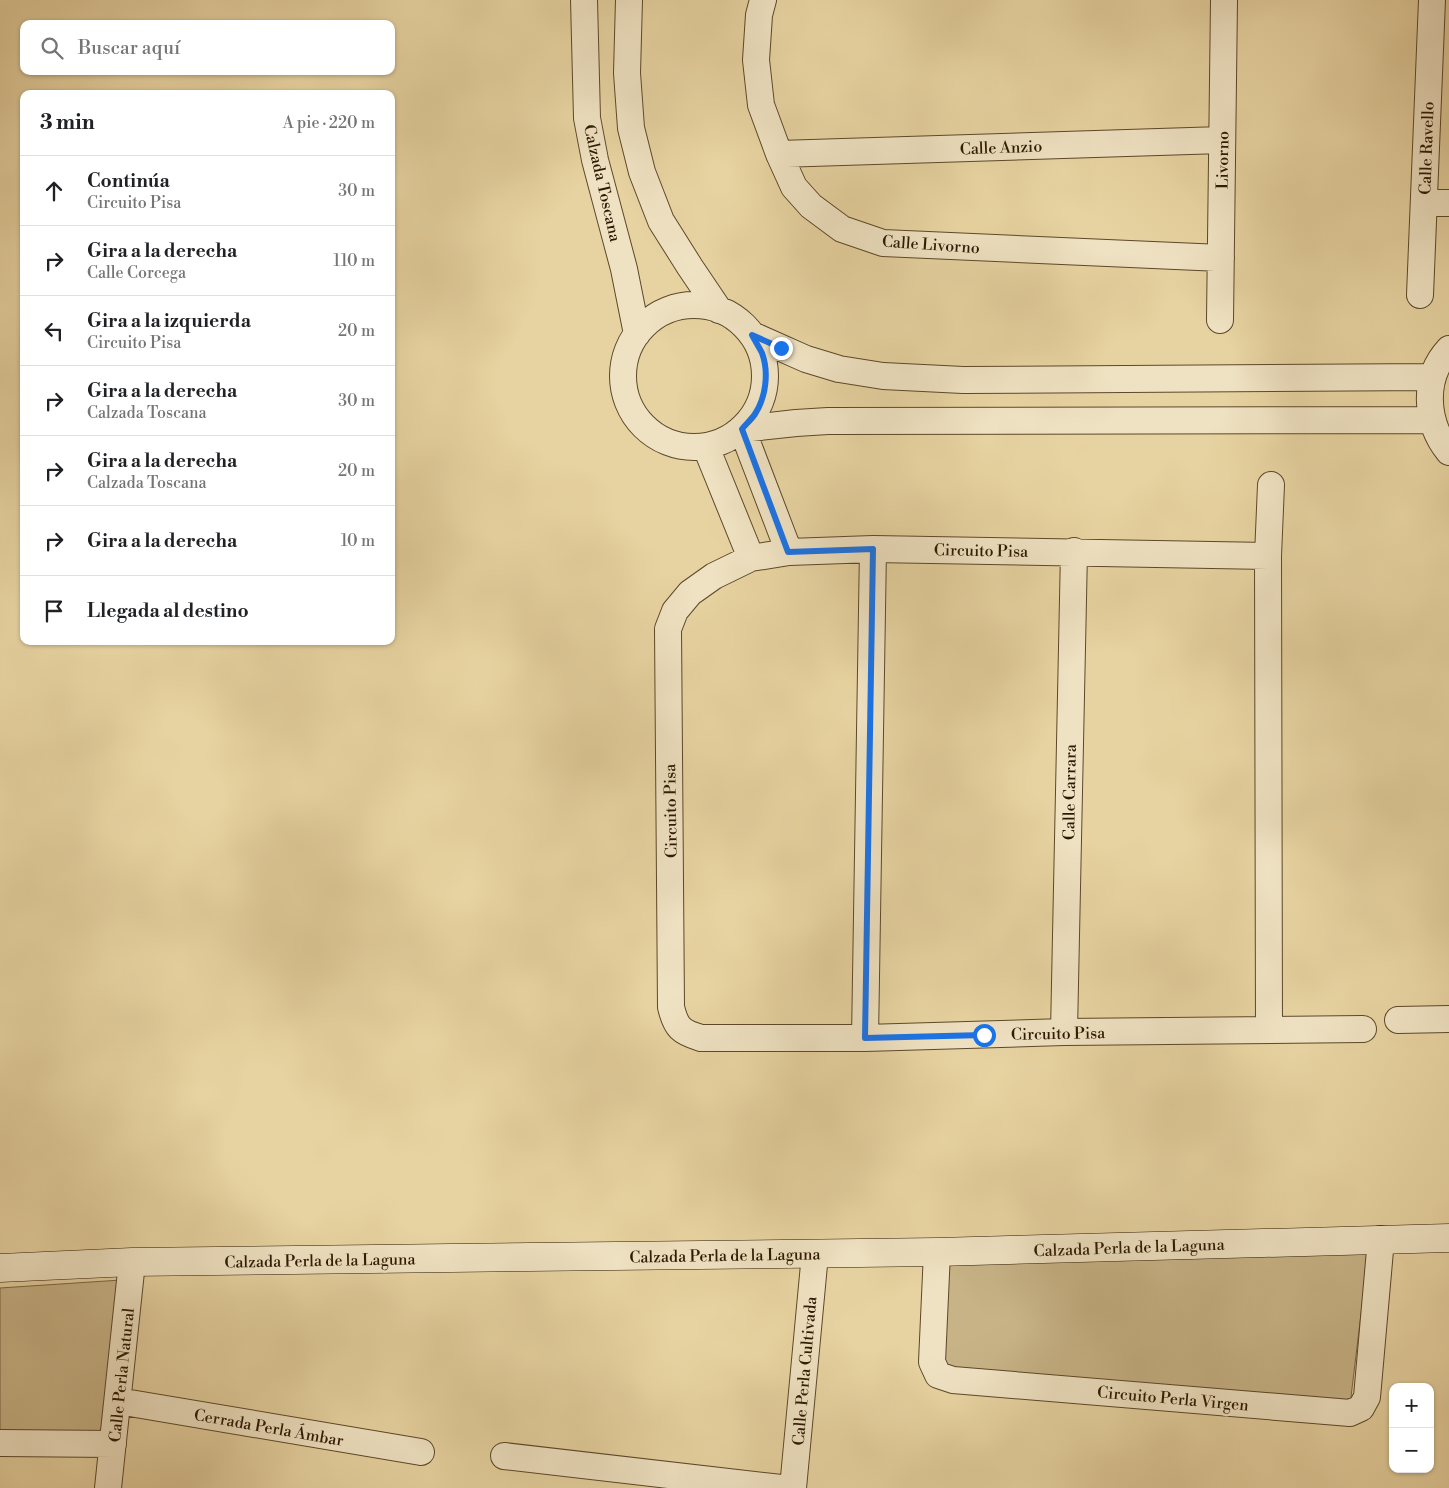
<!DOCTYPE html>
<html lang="es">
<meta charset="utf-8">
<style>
body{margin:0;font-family:"Libre Bodoni",serif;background:#f6f6f6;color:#202124}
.controls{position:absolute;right:15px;bottom:15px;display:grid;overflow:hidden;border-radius:10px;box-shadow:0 1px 4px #0004}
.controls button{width:45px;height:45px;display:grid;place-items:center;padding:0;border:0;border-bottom:1px solid #e0e0e0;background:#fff;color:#202124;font:25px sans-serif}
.stop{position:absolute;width:15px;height:15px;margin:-11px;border:4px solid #1a73e8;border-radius:50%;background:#fff}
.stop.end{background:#1a73e8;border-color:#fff;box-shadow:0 1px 5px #0008}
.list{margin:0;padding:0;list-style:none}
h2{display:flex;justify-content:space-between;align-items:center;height:65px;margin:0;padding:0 20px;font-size:21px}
h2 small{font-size:16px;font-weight:400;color:#757577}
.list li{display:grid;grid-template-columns:32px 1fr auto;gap:15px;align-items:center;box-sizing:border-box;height:70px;padding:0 20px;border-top:1px solid #e0e0e0}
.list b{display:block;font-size:19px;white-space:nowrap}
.list p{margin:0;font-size:16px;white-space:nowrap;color:#757577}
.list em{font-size:16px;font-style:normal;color:#757577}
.icon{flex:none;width:28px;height:28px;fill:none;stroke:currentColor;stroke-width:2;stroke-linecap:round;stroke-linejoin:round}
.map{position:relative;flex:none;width:1449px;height:1488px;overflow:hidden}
.search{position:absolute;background:#fff;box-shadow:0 1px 4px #0004;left:20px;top:20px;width:375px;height:55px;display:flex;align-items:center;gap:12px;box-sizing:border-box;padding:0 18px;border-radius:10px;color:#757577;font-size:19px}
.panel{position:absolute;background:#fff;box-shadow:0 1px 4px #0004;left:20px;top:90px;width:375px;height:555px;border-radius:10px}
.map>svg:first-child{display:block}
.green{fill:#c7b386;stroke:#7a6644}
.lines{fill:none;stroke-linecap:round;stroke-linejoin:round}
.street-casing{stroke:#5c482a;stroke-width:28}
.secondary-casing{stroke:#2d1903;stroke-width:29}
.street{stroke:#efe2c2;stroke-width:26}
.secondary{stroke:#efe2c2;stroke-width:28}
.route{stroke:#1a73e8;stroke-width:6}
.labels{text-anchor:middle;stroke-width:5;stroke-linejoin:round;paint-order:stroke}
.street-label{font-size:16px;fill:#2d1903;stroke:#efe2c2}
</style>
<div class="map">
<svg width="1449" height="1488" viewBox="0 0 1449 1488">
<rect width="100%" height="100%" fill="#e7d3a1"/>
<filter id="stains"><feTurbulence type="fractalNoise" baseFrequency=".004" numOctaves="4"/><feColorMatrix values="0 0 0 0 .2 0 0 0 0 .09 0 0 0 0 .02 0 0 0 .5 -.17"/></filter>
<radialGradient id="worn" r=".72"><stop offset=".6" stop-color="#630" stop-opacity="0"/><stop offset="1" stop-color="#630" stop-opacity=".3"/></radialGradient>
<path class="green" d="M1369,1248L1350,1405L943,1369L945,1261Z
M121,1280L103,1435L0,1434V1288Z"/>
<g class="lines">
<defs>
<path id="street" d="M584,0L587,118L595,160L624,269L637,334
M629,0L627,73L631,128L642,172L661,221L690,267L719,310
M763,0L759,15L756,60L761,105L779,154L794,187L811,206L842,229L883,243L1221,258
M779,154L1222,140
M1424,203H1449
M1420,295L1432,0
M623 376a71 71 0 1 1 142 0a71 71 0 1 1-142 0Z
M1220,320L1224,0
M752,335L806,359L839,369L883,376L963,380L1432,377
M1449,349C1422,378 1425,422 1449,452
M706,447L751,558
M789,552L742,429L796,423L828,421L1431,420
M1268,556L873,549L789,552L751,558L714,576L690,593L675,611L668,629L671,1007C676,1028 681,1032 701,1038H865L1064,1032L1363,1029
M1398,1020L1449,1019
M1269,1030L1268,556L1271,485
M1064,1032L1074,551
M865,1038L873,549
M937,1252L932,1362L938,1375L953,1380L1350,1413L1361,1408L1367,1397L1381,1239
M118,1401L421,1452
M0,1443L113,1444
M504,1456L781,1488
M108,1488L132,1262
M793,1488L815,1254"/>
<path id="secondary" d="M0,1268L132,1262L937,1252L1449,1238"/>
</defs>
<use href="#street" class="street-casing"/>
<use href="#secondary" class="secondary-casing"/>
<use href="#street" class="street"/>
<use href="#secondary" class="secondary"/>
</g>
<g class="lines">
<path class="route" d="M781,348L752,335C755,341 759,347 762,353C769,372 766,397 755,414C751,420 746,424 742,429L788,552L873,549L865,1038L984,1035"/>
</g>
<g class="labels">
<g class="street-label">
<text transform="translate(1001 147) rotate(-2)" y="6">Calle Anzio</text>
<text transform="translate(1426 148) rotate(-88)" y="6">Calle Ravello</text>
<text transform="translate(1222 160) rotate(-89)" y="6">Livorno</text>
<text transform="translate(603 183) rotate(77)" y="6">Calzada Toscana</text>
<text transform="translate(931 244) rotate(4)" y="6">Calle Livorno</text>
<text transform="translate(981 550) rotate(1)" y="6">Circuito Pisa</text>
<text transform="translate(1069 792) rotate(-89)" y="6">Calle Carrara</text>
<text transform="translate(670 811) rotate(-91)" y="6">Circuito Pisa</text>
<text transform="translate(1058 1033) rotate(-1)" y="6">Circuito Pisa</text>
<text transform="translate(1129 1247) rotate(-2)" y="6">Calzada Perla de la Laguna</text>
<text transform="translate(725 1255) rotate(-1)" y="6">Calzada Perla de la Laguna</text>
<text transform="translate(320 1260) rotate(-1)" y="6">Calzada Perla de la Laguna</text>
<text transform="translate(804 1371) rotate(-85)" y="6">Calle Perla Cultivada</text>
<text transform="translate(121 1375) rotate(-84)" y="6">Calle Perla Natural</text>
<text transform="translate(1173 1398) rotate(5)" y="6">Circuito Perla Virgen</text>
<text transform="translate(269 1427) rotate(10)" y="6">Cerrada Perla Ámbar</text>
</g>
</g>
<rect width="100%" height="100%" filter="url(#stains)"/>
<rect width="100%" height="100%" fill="url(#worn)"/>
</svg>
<div class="controls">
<button>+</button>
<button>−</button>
</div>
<div class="stop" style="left:984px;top:1035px"></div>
<div class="stop end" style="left:781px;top:348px"></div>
<div class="search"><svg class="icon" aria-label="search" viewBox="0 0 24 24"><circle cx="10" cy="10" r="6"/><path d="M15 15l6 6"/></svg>Buscar aquí</div>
<section class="panel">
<h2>3 min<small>A pie · 220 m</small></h2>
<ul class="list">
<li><svg class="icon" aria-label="ahead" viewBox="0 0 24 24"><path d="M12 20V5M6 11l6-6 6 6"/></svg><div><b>Continúa</b><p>Circuito Pisa</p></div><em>30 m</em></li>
<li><svg class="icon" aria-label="right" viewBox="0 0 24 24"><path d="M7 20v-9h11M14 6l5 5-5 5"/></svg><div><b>Gira a la derecha</b><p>Calle Corcega</p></div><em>110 m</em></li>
<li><svg class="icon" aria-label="left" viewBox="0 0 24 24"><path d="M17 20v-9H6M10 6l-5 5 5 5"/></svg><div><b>Gira a la izquierda</b><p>Circuito Pisa</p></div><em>20 m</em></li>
<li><svg class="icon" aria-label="right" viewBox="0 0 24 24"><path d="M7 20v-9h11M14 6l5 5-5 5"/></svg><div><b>Gira a la derecha</b><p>Calzada Toscana</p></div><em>30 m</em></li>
<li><svg class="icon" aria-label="right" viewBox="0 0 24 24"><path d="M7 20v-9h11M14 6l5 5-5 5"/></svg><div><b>Gira a la derecha</b><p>Calzada Toscana</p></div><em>20 m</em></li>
<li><svg class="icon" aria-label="right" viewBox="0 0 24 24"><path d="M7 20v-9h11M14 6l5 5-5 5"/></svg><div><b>Gira a la derecha</b></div><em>10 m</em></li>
<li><svg class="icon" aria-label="arrive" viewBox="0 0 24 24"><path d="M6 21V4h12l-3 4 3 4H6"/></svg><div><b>Llegada al destino</b></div></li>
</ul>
</section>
</div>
